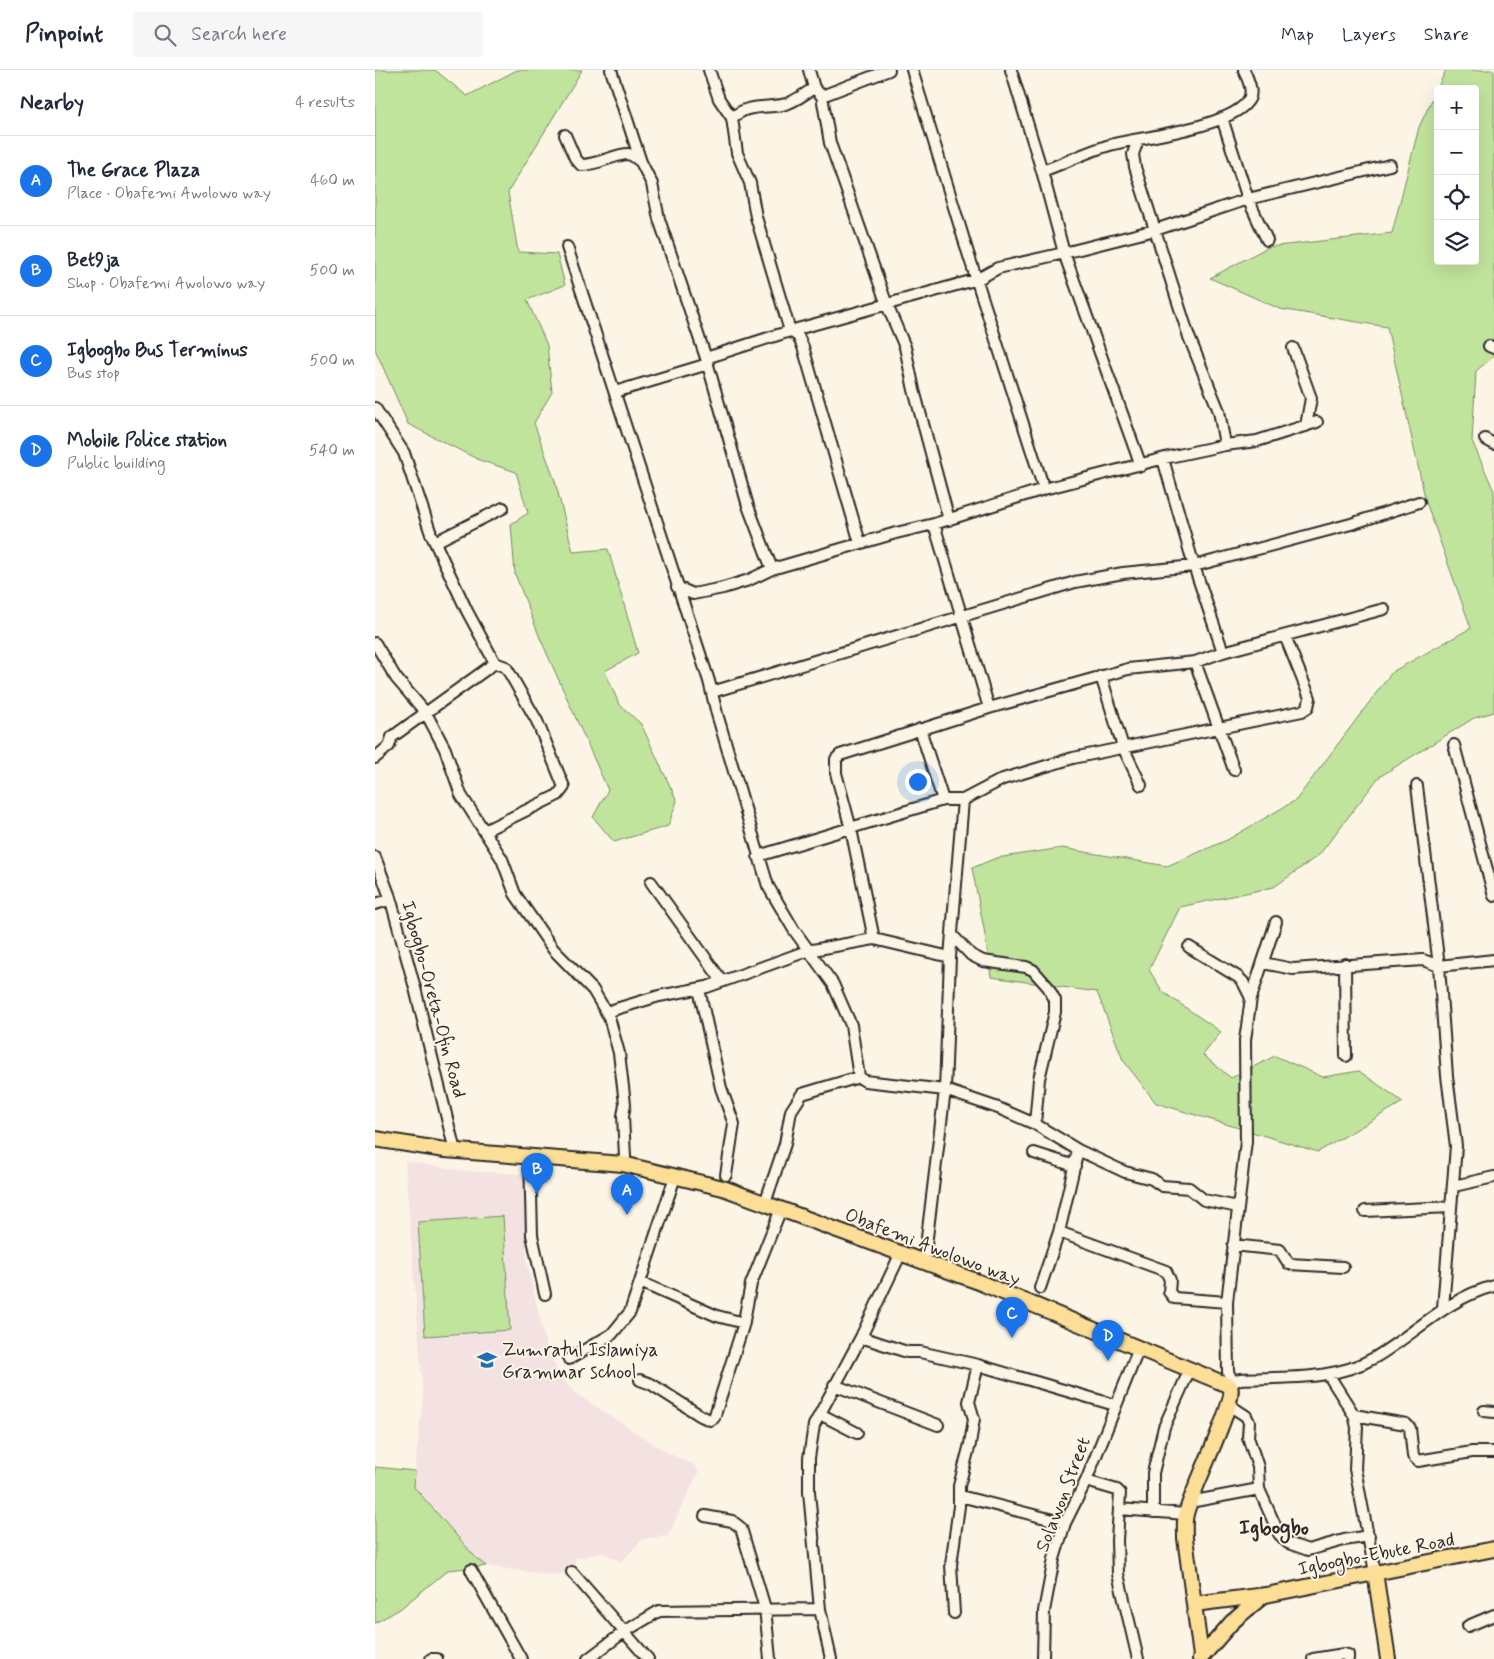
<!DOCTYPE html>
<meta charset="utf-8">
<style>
body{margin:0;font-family:Mynerve,sans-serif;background:#f6f6f7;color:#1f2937}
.controls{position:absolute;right:15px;top:15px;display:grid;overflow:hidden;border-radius:5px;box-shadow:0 5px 20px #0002}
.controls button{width:45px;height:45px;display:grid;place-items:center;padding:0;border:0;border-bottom:1px solid #e0e1e3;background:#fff;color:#1f2937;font:25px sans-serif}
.you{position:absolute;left:542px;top:711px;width:18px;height:18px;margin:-12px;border:4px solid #fff;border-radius:50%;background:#1a73e8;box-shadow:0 0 0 8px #1a73e833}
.badge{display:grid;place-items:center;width:32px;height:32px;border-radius:50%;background:#1a73e8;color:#fff;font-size:16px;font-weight:700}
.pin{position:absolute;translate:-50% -41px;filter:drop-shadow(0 1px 2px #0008)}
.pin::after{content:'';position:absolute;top:26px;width:18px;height:15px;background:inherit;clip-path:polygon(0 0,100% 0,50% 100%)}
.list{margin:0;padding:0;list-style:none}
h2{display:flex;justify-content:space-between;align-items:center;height:65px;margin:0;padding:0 20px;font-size:21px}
h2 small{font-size:16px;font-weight:400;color:#747a83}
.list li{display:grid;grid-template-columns:32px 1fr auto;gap:15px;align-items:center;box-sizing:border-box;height:90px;padding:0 20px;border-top:1px solid #e0e1e3}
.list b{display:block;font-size:19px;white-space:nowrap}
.list p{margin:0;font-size:16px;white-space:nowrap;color:#747a83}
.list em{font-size:16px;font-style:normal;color:#747a83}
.icon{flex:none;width:28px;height:28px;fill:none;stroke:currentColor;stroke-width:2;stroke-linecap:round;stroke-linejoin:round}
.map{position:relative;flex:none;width:1119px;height:1589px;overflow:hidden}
header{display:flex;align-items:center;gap:30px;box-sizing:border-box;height:70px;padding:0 25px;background:#fff;border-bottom:1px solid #e0e1e3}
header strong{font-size:24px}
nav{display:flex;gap:28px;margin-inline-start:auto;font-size:18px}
.search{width:350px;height:45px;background:#f6f6f7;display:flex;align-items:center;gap:12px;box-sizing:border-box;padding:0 18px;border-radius:5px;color:#747a83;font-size:19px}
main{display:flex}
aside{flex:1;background:#fff}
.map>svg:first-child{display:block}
.built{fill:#f4e2e3}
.green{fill:#c1e49d;stroke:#768864;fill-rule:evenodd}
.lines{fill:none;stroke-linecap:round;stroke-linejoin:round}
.minor-casing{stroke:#2b2b2b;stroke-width:14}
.major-casing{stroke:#2b2b2b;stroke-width:18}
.minor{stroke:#fcf5e5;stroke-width:10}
.major{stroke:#fdde96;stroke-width:14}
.labels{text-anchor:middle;stroke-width:4;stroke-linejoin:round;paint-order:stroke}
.street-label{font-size:19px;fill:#2b2b2b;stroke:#fcf5e5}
.poi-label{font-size:19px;fill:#2b2b2b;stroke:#fcf5e5;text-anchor:start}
.quarter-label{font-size:21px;font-weight:bold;fill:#2b2b2b;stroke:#fcf5e5}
</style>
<header>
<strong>Pinpoint</strong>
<div class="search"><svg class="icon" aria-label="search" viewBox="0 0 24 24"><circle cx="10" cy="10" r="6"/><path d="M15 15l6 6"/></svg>Search here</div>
<nav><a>Map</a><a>Layers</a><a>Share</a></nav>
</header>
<main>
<aside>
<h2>Nearby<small>4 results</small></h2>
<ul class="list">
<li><span class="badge">A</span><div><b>The Grace Plaza</b><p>Place · Obafemi Awolowo way</p></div><em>460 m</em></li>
<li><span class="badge">B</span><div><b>Bet9ja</b><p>Shop · Obafemi Awolowo way</p></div><em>500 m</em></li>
<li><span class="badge">C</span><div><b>Igbogbo Bus Terminus</b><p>Bus stop</p></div><em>500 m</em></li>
<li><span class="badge">D</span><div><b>Mobile Police station</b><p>Public building</p></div><em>540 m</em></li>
</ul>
</aside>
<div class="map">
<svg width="1119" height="1589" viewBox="0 0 1119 1589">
<rect width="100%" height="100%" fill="#fcf5e5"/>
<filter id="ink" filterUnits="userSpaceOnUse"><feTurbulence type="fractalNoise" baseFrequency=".02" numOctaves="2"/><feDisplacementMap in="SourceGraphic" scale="10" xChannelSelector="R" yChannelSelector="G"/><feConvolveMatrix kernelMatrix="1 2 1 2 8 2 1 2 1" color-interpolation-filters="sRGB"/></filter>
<g filter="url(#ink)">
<path class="built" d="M30,1091L91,1101L149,1104L152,1192L171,1276L184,1305L200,1323L293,1383L319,1395L324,1401L293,1466L268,1469L246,1492L228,1483L201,1488L197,1502L175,1505L111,1496L102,1489L38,1417L48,1325Z"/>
<path class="green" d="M0,0H60L92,26L142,0H207L133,122L143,182L182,184L190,215L152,230L172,275L177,322L159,353L180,411L198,482L233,479L263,583L230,601L244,634L266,654L302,731L293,756L239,772L218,747L233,720L165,568L140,504L136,454L153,443L141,402L104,390L33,354L0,279Z
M1071,0H1119V286L1101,301L1097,371L1119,421V642L1099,648L1004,707L944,785L899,817L805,837L774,900L788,922L846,962L828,985L856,1008L900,986L948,1007L984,1001L1028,1032L943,1082L781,1033L748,990L722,922L616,907L609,859L597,798L621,788L687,778L792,796L852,770L921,730L1017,602L1096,558L1051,432L1012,257L905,239L835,208L893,177L1017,163L1044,57ZM1063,19H1100V191H1063Z
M128,1146L135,1260L50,1266L43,1152Z
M0,1397L40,1401L39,1417L102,1489L111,1496L73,1500L25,1539L0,1553Z"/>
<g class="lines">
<defs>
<path id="minor" d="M236,0L266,92L277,114L284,149L331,288L373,436L397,499
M334,0L344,29L357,48L362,83L375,113L381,147L415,261L423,266L428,277L485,473
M434,0L439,18L447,26L514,0
M537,0L593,183L669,419
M447,26L455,73L512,235L530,277L539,320L574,450
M357,48C372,34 389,38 407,35C419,33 429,24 439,18
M847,48L873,129L892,170
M190,65L200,88L206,95C223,95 240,84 253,84C258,85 262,89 266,92
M763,70L758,84L760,97L814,267L844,341L850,375
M667,101C691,93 714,80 739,74C769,67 853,57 872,32C880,23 873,10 869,0
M192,177L334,611L342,644L393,816L419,860L458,914L476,955L484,1007L490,1011L570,1020L623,1038L660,1054L703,1080L750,1102L777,1109L787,1116L814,1118L829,1130L863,1137
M1114,276L1119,278
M918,278L936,328L931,356
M331,288L415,261L603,209L623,198L689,183L667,101L636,0
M240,322L333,294
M0,338L29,383L56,464L92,541L120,593
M1110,369L1119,374
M788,389L819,496L848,582
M766,396L689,183L780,160L873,129L1015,95
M559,454L614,638
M60,472L128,438
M302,517L318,524L348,518L374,510L397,499L521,463L559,454L669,419L794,387L850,375L882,371L942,352
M0,573L21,608L51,643L70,679L86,725L127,789L140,824L178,879L218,920L234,947L244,983L250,1034L248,1046L250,1087L248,1094
M820,592L859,700
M726,606L748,677L766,715
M337,622L700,512L748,503L819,496L976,454L1044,432
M545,659L568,730H588L628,709L698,688L927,641L933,637L935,628L910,566
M1079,675L1119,826
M0,688L14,676L17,667L120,593L131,597L162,651L189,717L183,725L109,761
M1042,716L1064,896L1072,1006L1081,1076L1068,1238
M383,786L568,730
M0,787L15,827L40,918L80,1081
M276,812L347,911
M0,834L15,830
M578,866L596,885L608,891L651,897L658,900L673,917L680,930V942L664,1009L660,1054
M499,869L476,759L461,703V689L465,685L614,638L753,599L820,592L848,582L1009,539
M814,877L863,907L868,912L876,928
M888,893L918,899L1048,890L1064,896L1119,890
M970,894L971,986
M324,919L346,1018L359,1054L351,1105
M231,942L284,926L332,917L432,881L499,869L575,887
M703,1080L684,1162L791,1201L795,1210L794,1222L799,1228L852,1232
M659,1083L700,1096
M155,1085L157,1165L170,1224
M1079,1116L1119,1107
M390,1133L410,1074L416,1041L427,1024L484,1007
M990,1141L1075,1137
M858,1175L905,1180L914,1194L968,1197
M549,1192L570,1020L575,887L588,730
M265,1212L342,1246L369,1253
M665,1218L684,1162
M486,1267L532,1282H545L603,1295L740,1335
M194,1289L237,1264L255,1242L300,1107
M953,1304L979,1345L982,1357L980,1399L1000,1502
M265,1310L276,1314L326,1346L335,1350L339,1348L368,1256L376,1214L406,1139
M858,1312L853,1302L852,1232L871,1071L870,970L876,928L901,852
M459,1315L563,1355
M853,1315L865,1309C909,1307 959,1311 999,1288C1040,1264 1072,1228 1119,1216
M854,1335L871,1346L874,1352L873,1367L883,1397L884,1419
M1109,1341L1119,1342
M445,1344L482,1363
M979,1345L1031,1354L1035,1358L1038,1386L1043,1391L1097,1382H1119
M711,1411L742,1420L745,1423L742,1470L743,1504L763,1589
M585,1426L690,1453
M815,1432L884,1419L904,1464L913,1473L933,1480L969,1470L994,1466
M744,1439L811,1444
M778,1442V1403L789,1357L815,1299
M330,1446L357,1451L366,1458L390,1538L395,1589
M96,1500L146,1589
M197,1502L273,1589
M579,1543L576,1495L584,1436V1416L595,1374L599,1349L594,1332L603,1295
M1093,1556L1119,1545
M56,1589H62
M213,1589L249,1562L284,1541L445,1539
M456,1589L445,1539L434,1422V1388L439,1355L486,1267L526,1183
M668,1589L669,1541L679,1489L690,1453L711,1411L764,1278
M938,1589L969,1584L973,1585V1589"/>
<path id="major" d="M0,1069L70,1080L248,1094L348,1118L601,1211L855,1316C863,1330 816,1421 811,1444C809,1452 810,1460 810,1468L826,1586
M1000,1502L1013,1589
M819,1534L891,1525L1119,1479
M825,1589L857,1552L888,1526"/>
</defs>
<use href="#minor" class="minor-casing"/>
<use href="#major" class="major-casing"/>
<use href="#minor" class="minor"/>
<use href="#major" class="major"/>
</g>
</g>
<defs>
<symbol id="school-bare" viewBox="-9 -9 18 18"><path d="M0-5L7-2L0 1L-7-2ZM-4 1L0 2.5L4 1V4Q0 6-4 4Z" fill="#1f6fb2" stroke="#fcf5e5" stroke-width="2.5" paint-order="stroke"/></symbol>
</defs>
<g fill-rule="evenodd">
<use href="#school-bare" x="98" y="1276" width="28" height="28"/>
</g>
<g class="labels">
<g class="street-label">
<text transform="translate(60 929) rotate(75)" y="7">Igbogbo-Oreta-Ofin Road</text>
<text transform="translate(558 1176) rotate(21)" y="7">Obafemi Awolowo way</text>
<text transform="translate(687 1424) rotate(-69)" y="7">Solawon Street</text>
<text transform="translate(1001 1483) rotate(-11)" y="7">Igbogbo-Ebute Road</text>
</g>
<g class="poi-label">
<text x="127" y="1286">Zumratul Islamiya<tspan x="127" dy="22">Grammar school</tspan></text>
</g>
<g class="quarter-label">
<text x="899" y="1464">Igbogbo</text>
</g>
</g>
</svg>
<div class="controls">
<button>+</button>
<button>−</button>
<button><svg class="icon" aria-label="locate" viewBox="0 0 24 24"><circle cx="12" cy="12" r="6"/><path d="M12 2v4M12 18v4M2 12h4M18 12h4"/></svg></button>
<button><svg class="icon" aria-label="layers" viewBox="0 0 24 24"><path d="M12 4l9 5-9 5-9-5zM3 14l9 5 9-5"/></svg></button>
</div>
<div class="you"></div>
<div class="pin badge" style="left:252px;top:1145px">A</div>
<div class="pin badge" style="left:162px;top:1124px">B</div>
<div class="pin badge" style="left:637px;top:1268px">C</div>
<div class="pin badge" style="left:733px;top:1291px">D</div>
</div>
</main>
